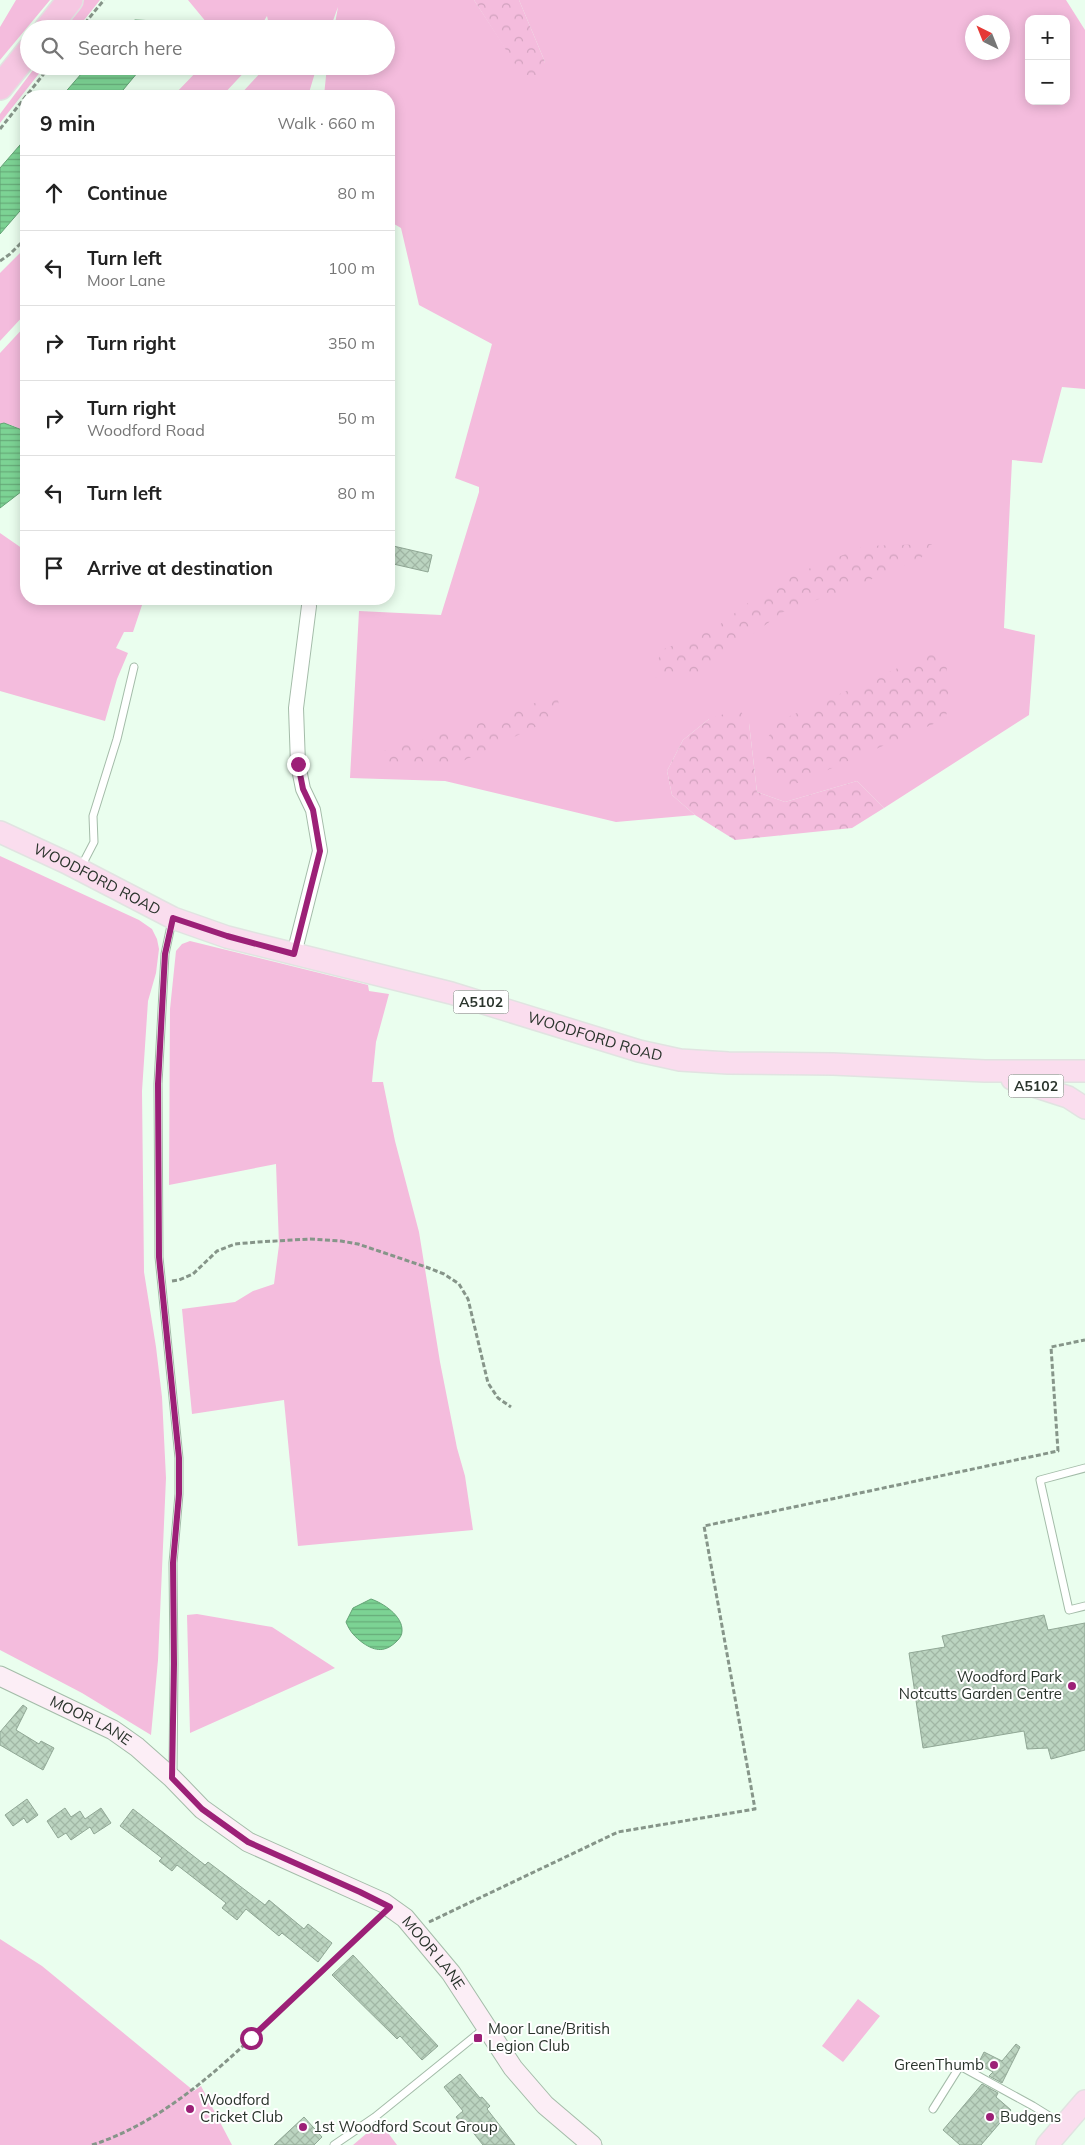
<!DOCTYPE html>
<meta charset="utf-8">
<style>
body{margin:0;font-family:Mulish,sans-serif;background:#f6f6f6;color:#222}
.controls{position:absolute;right:15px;top:15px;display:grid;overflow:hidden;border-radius:10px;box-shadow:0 2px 12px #0003}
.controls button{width:45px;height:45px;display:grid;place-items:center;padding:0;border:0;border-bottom:1px solid #e0e0e0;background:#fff;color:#222;font:25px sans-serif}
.compass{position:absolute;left:965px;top:15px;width:45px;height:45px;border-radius:50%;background:#fff;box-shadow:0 2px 12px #0003;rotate:317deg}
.stop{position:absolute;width:15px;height:15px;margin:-11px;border:4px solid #9c2077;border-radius:50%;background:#fff}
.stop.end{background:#9c2077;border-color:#fff;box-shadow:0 1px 5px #0008}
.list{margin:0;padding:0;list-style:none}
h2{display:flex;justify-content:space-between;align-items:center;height:65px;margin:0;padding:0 20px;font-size:21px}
h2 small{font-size:16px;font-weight:400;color:#767676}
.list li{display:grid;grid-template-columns:32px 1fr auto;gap:15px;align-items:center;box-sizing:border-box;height:75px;padding:0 20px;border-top:1px solid #e0e0e0}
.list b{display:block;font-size:19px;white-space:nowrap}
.list p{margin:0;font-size:16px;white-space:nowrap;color:#767676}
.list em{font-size:16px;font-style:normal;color:#767676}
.icon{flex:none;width:28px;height:28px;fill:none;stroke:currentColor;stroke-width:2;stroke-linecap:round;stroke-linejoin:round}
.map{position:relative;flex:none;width:1085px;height:2145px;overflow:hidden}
.search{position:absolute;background:#fff;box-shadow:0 2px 12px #0003;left:20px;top:20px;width:375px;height:55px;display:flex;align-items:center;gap:12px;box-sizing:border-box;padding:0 18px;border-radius:28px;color:#767676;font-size:19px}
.panel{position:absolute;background:#fff;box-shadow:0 2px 12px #0003;left:20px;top:90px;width:375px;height:515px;border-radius:20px}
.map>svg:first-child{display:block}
.grass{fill:#f4bcdd;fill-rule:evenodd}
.forest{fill:url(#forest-crowns)}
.water{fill:url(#water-rules);stroke:#63a375}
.building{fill:url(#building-cross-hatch);stroke:#90a795}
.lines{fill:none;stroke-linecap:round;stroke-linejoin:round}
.lane-casing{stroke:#a4bca9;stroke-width:9}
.street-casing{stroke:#a4bca9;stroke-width:16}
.secondary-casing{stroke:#a4bca9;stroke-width:21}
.primary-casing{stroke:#e1e3e1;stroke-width:24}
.highway-casing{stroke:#e1e3e1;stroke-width:28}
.path{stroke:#869589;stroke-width:3;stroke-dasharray:5 2.5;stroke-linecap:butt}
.lane{stroke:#fff;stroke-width:7}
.street{stroke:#fff;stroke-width:14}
.secondary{stroke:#fceef6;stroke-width:19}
.primary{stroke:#faddee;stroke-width:21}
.highway{stroke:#f6c7e2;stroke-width:25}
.route{stroke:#9c2077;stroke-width:6}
.poi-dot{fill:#9c2077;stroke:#fff;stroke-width:2}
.labels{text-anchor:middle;stroke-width:4;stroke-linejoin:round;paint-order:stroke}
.shield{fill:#fff;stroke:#6a716b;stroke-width:1}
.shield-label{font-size:14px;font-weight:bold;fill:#2a342c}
.street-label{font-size:15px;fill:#2a342c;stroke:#fff}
.poi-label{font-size:15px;fill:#2a342c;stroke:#fff;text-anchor:start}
</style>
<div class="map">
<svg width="1085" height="2145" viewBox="0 0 1085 2145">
<defs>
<pattern id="forest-crowns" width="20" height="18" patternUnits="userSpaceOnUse" patternTransform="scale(1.25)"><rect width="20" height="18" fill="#f4bcdd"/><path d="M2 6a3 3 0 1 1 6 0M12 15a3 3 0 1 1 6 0" fill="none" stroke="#d1a2be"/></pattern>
<pattern id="water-rules" width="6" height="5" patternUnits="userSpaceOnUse" patternTransform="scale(1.25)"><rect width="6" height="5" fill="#7cd394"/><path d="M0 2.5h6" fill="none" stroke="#66ac79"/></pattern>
<pattern id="building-cross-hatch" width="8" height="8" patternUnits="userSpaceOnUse" patternTransform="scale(1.25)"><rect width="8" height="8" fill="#bbd4c0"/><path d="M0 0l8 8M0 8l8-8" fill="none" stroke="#a1b7a5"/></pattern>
</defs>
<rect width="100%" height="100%" fill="#eafeee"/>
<path class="grass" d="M16,0H50L0,60V27Z
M81,0H100L77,29H56Z
M188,0H474L523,75L545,62L519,0H1066L1085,30V389L1062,387L1042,463L1012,460L1004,628L1035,635L1029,715L884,808L857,781L785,802L757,792L749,723L709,719L683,740L667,771L672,795L695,815L616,822L445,781L350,778L359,611L441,615L479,492V487L455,478L492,344L419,305L401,228L389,221V96H324L327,66H386V29H334L338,7L330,29H270L267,16L259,29H212ZM1029,19H1066V101H1029ZM972,22H1002V52H972Z
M36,66H45L0,123V114Z
M202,66H250L222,96H173Z
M264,66H317L308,96H239L262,71Z
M26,247V313L0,341V273Z
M26,325V435C21,428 9,423 0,424V353Z
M0,533L26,551V599H144L133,632H124L116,648L128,653L117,679L105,721L0,691Z
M0,856L139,920L152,929L157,939L159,949L156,973L148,1001L142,1091L144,1272L156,1347L162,1397L166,1478L158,1660L151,1735L82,1693L0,1650Z
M190,941L368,985L369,991L389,994L376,1042L372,1082H383L395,1141L419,1232L440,1362L457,1448L465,1476L473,1530L298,1546L284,1400L192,1414L182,1309L235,1302L253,1291L274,1284L279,1245L276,1164L169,1185L170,1009L176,951L182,944Z
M197,1614L272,1627L335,1668L190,1733L187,1615Z
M0,1939L42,1966L194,2091L201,2086L232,2145H0Z
M858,1999L880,2016L843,2062L822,2046Z
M380,2122L397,2145H353Z"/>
<path class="forest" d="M474,0H519L545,62L536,75H522Z
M932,544L921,558L858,585L783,612L696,675L647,678L664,649L714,629L774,583L865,546Z
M936,651L946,656L949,705L945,719L786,788L769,772L764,743L779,721Z
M541,700H558L561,715L450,767H399L384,764L380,752L512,714Z
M739,709L749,723L757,792L785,802L857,781L884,808L852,828L735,840L695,815L672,795L667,771L683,740L709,719Z"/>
<path class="water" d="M135,20L157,21L164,29H120Z
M88,66H143L118,96H62Z
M26,138V204L0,234V168Z
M4,423L22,430L26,435V488L0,508V424Z
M371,1599C383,1603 403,1616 402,1631C402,1635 400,1638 397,1641C386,1652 376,1652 363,1643C355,1637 350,1632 346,1622L353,1608Z"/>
<path class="building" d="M389,545L432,555L428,572L389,563Z
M1044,1615L1048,1630L1085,1623V1750L1051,1759L1048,1748L1027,1749L1024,1731L923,1748L909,1653L945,1647L942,1636Z
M23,1705L27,1708L16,1730L39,1744L41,1741L54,1748L43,1770L0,1745V1732Z
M27,1799L38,1815L27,1823L24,1818L13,1826L5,1815Z
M65,1808L71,1817L80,1811L85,1819L101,1808L111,1823L94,1834L90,1827L71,1840L66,1833L58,1838L47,1821Z
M133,1809L205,1865L208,1862L265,1905L269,1900L304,1929L308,1924L332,1943L318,1962L282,1933L279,1936L246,1909L237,1920L222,1908L226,1903L177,1865L172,1871L159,1861L162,1858L120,1826Z
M353,1955L438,2046L422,2060L400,2036L397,2039L332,1975Z
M1016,2044L1020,2047L1002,2083L989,2076L993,2072L978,2064L984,2052L1002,2061Z
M460,2074L480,2098L482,2097L490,2106L487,2109L515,2145H483L467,2125L464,2127L456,2117L463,2111L444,2087Z
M982,2084L998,2093L996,2097L1011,2110L981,2145H960L943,2130Z
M304,2117L322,2137L314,2145H274Z"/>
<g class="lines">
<defs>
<path id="lane" d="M81,867L94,842L93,816L117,739L134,667
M172,921L165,954L158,1084L159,1257L179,1458V1494L173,1563L174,1664L173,1775
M1085,1468L1040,1480L1069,1610L1085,1606
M933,2109L960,2066L1033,2106L1062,2124
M334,2145L375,2117L485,2028"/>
<path id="street" d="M294,954L320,851L313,810L303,789L298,764L296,708L309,606"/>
<g id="secondary">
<path id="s1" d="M0,1676L113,1730L137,1747L172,1778L202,1809L248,1842L384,1903L405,1918L451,1973L513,2068L545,2105L592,2145"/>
</g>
<g id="primary">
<path id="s2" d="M0,832L67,863L173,918L227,937L451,993L639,1051L680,1060L728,1063L833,1064L985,1071H1085"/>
<path d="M1012,1079L1068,1097L1085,1108"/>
<path d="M1047,2145L1085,2101"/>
</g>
<path id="highway" d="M47,29L70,0
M0,87L29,51"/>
</defs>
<use href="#lane" class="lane-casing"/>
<use href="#street" class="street-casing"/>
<use href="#secondary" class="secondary-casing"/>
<use href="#primary" class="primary-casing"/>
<use href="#highway" class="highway-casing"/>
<path class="path" d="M80,29L104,0
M0,129L50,66
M0,261L10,254L26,238
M172,1281L179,1280L193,1274L217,1251L235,1244L258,1242L310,1239L341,1241L358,1244L426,1267L444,1274L459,1284L468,1299L488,1383L498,1398L511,1407
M429,1922L618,1832L755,1809L704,1526L1058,1451L1051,1347L1085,1340
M92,2145C175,2118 236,2052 298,1994C325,1968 353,1944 379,1918"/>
<use href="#lane" class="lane"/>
<use href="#street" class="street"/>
<use href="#secondary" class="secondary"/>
<use href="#primary" class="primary"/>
<use href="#highway" class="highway"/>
</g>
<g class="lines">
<path class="route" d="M251,2038L390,1907L360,1892L248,1842L202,1809L172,1778L174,1664L173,1563L179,1494V1458L159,1257L158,1084L165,954L173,918L227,936L294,954L320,851L313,810L303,789L298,764"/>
</g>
<g class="poi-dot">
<circle cx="1072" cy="1686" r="5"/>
<rect x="473" y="2033" width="10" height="10" rx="2.5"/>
<circle cx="994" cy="2065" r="5"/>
<circle cx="190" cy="2109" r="5"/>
<circle cx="990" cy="2117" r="5"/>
<circle cx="303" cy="2127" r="5"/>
</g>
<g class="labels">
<g class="shield">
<rect x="453.5" y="990.5" width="55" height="23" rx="4"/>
<rect x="1008.5" y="1074.5" width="55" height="23" rx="4"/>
</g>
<g class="shield-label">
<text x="481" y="1007">A5102</text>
<text x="1036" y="1091">A5102</text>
</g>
<g class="street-label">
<text dy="5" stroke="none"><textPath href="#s2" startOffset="108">WOODFORD ROAD</textPath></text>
<text dy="5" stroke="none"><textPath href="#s2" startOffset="632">WOODFORD ROAD</textPath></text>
<text dy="5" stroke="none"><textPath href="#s1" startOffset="101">MOOR LANE</textPath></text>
<text dy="5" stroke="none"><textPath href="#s1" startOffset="521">MOOR LANE</textPath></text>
</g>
<g class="poi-label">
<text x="1062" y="1682" text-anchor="end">Woodford Park<tspan x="1062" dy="17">Notcutts Garden Centre</tspan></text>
<text x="488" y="2034">Moor Lane/British<tspan x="488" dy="17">Legion Club</tspan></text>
<text x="984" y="2070" text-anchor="end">GreenThumb</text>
<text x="200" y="2105">Woodford<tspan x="200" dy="17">Cricket Club</tspan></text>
<text x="1000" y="2122">Budgens</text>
<text x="313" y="2132">1st Woodford Scout Group</text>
</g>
</g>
</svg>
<div class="controls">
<button>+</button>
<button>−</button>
</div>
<svg class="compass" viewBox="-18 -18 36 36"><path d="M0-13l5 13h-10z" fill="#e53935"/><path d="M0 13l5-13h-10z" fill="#767676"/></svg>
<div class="stop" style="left:251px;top:2038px"></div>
<div class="stop end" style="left:298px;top:764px"></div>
<div class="search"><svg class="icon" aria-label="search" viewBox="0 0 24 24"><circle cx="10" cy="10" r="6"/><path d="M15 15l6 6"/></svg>Search here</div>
<section class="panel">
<h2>9 min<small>Walk · 660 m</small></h2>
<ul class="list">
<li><svg class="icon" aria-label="ahead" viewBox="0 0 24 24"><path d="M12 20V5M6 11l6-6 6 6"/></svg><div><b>Continue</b></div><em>80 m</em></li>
<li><svg class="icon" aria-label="left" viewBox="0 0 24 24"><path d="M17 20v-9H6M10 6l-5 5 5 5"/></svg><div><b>Turn left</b><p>Moor Lane</p></div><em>100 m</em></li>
<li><svg class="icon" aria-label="right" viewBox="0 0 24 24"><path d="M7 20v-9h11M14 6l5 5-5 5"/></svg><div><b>Turn right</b></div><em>350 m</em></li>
<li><svg class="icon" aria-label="right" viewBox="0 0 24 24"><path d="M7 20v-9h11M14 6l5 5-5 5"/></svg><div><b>Turn right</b><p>Woodford Road</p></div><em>50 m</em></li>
<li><svg class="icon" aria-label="left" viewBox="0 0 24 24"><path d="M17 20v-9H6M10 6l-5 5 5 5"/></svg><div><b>Turn left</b></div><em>80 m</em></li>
<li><svg class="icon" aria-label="arrive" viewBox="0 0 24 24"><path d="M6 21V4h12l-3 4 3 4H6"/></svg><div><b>Arrive at destination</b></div></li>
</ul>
</section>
</div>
